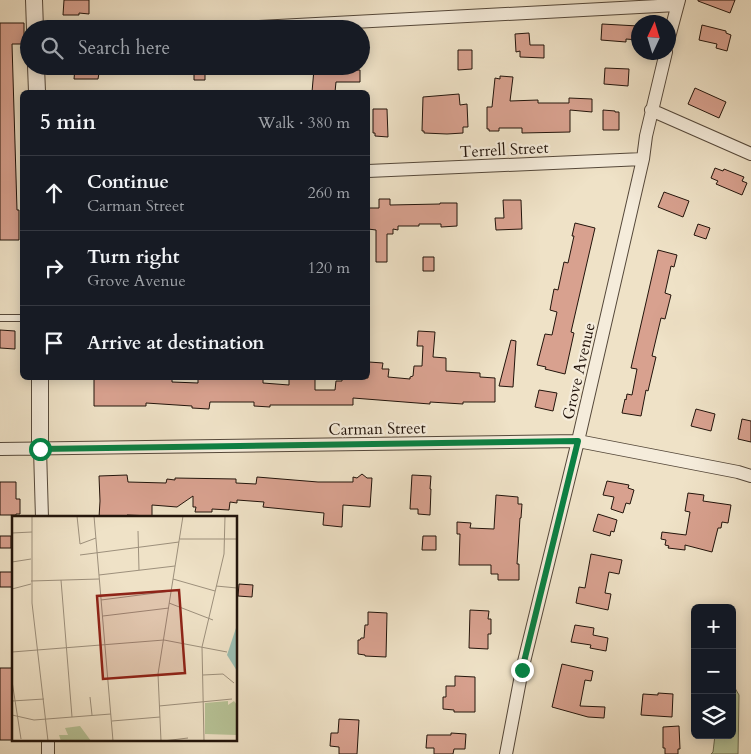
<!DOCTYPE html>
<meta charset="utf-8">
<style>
body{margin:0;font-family:Cardo,serif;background:#20242c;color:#f1f3f6}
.controls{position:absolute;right:15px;bottom:15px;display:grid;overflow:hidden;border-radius:8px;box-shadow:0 2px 12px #0003}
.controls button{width:45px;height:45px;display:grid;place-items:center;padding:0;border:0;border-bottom:1px solid #363941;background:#171b24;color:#f1f3f6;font:25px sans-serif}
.compass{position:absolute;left:631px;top:15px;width:45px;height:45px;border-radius:50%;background:#171b24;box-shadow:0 2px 12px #0003;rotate:4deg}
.stop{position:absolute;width:15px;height:15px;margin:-11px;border:4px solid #0b8043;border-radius:50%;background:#fff}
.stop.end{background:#0b8043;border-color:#fff;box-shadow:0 1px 5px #0008}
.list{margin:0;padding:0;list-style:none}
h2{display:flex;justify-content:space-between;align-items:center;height:65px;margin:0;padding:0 20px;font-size:21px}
h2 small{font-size:16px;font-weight:400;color:#9ea1a6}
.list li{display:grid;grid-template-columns:32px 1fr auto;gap:15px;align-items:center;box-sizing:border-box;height:75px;padding:0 20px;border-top:1px solid #363941}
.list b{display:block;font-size:19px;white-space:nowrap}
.list p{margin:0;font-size:16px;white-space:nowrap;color:#9ea1a6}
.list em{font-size:16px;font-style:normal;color:#9ea1a6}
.icon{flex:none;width:28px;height:28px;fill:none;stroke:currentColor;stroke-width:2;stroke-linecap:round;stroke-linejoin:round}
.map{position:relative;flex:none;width:751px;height:754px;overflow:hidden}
.search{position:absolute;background:#171b24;box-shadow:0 2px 12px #0003;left:20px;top:20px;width:350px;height:55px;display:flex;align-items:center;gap:12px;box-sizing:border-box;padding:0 18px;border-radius:28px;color:#9ea1a6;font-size:19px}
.panel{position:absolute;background:#171b24;box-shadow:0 2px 12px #0003;left:20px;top:90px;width:350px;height:290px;border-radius:8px}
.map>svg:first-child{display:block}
.green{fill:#b7c397;stroke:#6c6c51}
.building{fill:#d8a18f;stroke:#22140b}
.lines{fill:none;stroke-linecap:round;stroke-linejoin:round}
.service-casing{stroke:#55483a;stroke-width:8}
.minor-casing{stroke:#55483a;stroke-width:14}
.tertiary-casing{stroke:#55483a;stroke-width:18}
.service{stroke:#f5ecdb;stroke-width:6}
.minor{stroke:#f5ecdb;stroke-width:12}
.tertiary{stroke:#f5ecdb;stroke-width:16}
.route{stroke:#0b8043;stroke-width:6}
.labels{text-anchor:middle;stroke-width:4.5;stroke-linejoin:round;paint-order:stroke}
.street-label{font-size:16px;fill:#22140b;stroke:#f5ecdb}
.inset-road{fill:none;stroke:#9d907c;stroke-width:1}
.view{fill:#8f2418;fill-opacity:0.15;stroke:#8f2418;stroke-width:2.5}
.inset-edge{fill:none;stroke:#22140b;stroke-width:2.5}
</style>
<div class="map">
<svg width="751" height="754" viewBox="0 0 751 754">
<rect width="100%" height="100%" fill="#efe2c7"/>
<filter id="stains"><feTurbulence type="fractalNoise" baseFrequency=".004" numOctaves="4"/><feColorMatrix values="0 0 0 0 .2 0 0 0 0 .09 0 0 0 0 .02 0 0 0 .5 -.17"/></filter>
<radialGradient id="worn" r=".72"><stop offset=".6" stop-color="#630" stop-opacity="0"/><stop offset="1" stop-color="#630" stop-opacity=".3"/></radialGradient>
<path class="green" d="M732,683L739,695L738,754H711L713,752L715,735H732Z"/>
<path class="building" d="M64,0H89V14L79,13V15H63Z
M698,0H735L730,13L698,1Z
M0,23H24V44H12L17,210H19V240H0Z
M602,24L638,26V40L626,39V42L601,40Z
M702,25L726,31V33L731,35L727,51L716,48L717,44L699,40Z
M529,33L530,45H544V58L520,57V51L516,52L515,34Z
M458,50H472V69L458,70Z
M194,66H205V80H194Z
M100,67L98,79H74L75,68Z
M605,68L629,69L628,86L604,84Z
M314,69H354L355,70H360V82H336L335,92H312Z
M500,76L513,77L510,101L538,100V103H569V98L592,99V112L570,110V132L522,133V128H499V131H489V129H487V107H492L495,78L500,79Z
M695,88L726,102L719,118L688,104Z
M459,94L460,105L467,104L468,127H463V133L447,134L424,133V131H422L423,97Z
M373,109H387L388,137L375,136V133H373Z
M603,110L615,111V112H619V130H603Z
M715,168L723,171L724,169L744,177L742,181L747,183L742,195L716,184L718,181L711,178Z
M664,192L689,201L683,217L658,207Z
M379,199H390V205L440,204V203H457V226L441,227V224H419V226H398V230L393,229V234H387V262H376V230L368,229V208H379Z
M503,200H521L522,229L496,230L495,218H504Z
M575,223L595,228L571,332L574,333L565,374L545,369L546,367L537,365L545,334L552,335L557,312L550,310L554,289L558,290L564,262L568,263L574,236H572Z
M698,224L710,228L706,239L694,235Z
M658,250L677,255L674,267L671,266L665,293L671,295L665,319L661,318L652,356L656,357L648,391L646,390L641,416L622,413L625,399L626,400L627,394L632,395L637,369L631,368Z
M423,257H434V271H423Z
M0,330L15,331V349L0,348Z
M418,331L435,332L433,357L446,358V371L480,373V377L495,378V402H463V404L430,402V404L353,398V405H270V407L254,406V402H210L209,409L192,408V406L146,403V406H94V378H172V382L198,383V378L223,379L263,378V383L289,385V378H315V390H335L336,381H342V378H368L369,362L383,363L382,369H389L388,377L410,379V377L413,376L414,366H422L423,346H417Z
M511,340L516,341L513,387L499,386Z
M539,390L557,393L553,411L535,407Z
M696,409L715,414L711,431L691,426Z
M742,419L751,421V442L738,439Z
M362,474L367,478H372L370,507L343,505L342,527L323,525L324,513L263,507L264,502L237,500V503L230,502L229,510L212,509V512H195L196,507H193V496L177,507L152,505V516L127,515L129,518H99L100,501L99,476L127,475L128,482L166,483L167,479L175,480V478L236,479V483L256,484L257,477L318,482H353V477L357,478Z
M412,475L431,476L430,489H431L430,515L418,514V509H410Z
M607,481L629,485L628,488L634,490L630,504L626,503L623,513L611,509L614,497L603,495Z
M0,482H16V499H20V514H16V515H0Z
M688,493L704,495L703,501L731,505L728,523L722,522L721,528H718L712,552L685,545V550L668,548L669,546L665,545L666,540L661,539L662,532L686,535L690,512L685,511Z
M496,495L518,497V504H522L521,518H520L517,564H519V580H498V574H491V565H459L460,534H457V522L471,523L470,528L494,529Z
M598,514L617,520L614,532L611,531L610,536L593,531Z
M0,536H11V548H0Z
M423,536H436V550H422Z
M591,554L622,560L619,574L609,572L605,593L611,594L608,610L576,603L579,587L585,588Z
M0,572H12V587H0Z
M239,584L253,585L252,597L238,596Z
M470,610L489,611L488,619H491V634H488V649L469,648Z
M368,612L387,613L386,657L365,656V655L358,654V640H360L361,638H364L365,625H368Z
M575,625L594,628L593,635L608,638L606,651L590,648L591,645L571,642Z
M562,664L593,671L591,681L585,680L580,706L605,707L604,718L588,717L552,707Z
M0,668H14L13,740H0Z
M455,676L475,677V712H454V710L443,709V697H446V686H455Z
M658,693L673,694L672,717L641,715L643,694L658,695Z
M339,719L359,720L357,754H339V747L330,746L331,733H338Z
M679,726L680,749H678V754H665V748H663V727Z
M451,733L466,734L465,749H454L453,754H434V748H426L427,735H451Z"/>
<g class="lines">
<defs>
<path id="service" d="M0,318H22"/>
<path id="minor" d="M221,29L677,5
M668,41L679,0
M651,110L751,154
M368,171L643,159
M0,449L578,441L738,472L751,476
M40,449L42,518
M48,740V754
M506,754L522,670L578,441L643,159L646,136L666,52"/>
<path id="tertiary" d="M34,0L35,29
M36,66L37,92
M40,449V378"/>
</defs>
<use href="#service" class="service-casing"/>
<use href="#minor" class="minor-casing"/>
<use href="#tertiary" class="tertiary-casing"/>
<use href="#service" class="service"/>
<use href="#minor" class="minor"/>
<use href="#tertiary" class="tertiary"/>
</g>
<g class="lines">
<path class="route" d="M40,449L578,441L522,670"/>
</g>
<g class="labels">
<g class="street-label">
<text transform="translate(504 149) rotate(-3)" y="6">Terrell Street</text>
<text transform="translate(578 371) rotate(-77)" y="6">Grove Avenue</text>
<text transform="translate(377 428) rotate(-1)" y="6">Carman Street</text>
</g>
</g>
<g transform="translate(12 516)">
<rect width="225" height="225" fill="#efe2c7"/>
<path d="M216,185V189L222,185L225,189V219L193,218V187ZM68,210L79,225H49L47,219H56L53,212Z" fill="#b7c397"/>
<path d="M225,109V155L215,139Z" fill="#9abeb2"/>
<path class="inset-road" d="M20,0V87L36,225M65,0L68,28L84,22M82,0L101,225M126,15L127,54M0,17L20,16M168,23H225M68,39L167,26M0,46L19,43M87,59L163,50M161,63L203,75M49,64L60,201M19,65L87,63M204,70L225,72M0,73L19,68M89,84L159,75M157,87L201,104M91,100L157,92M0,136L152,124L215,136M191,159L211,158L222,167M0,165L9,223M78,181L80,199M0,185L32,183M147,190L220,183M0,199L22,204L99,198M100,205L148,201M149,225L146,158L171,0M151,225L176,222M192,225L190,131L212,38L213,0"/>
<path class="view" d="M167,74L173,157L91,163L85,80Z"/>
<rect width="225" height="225" class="inset-edge"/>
</g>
<rect width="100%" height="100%" filter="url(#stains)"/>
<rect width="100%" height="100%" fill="url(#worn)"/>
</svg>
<div class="controls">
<button>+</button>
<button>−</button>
<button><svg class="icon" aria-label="layers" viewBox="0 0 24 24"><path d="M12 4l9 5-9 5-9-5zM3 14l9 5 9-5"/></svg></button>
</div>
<svg class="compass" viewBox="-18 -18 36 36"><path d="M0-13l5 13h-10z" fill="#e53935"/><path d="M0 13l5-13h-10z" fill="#9ea1a6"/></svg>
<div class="stop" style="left:40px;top:449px"></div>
<div class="stop end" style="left:522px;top:670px"></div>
<div class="search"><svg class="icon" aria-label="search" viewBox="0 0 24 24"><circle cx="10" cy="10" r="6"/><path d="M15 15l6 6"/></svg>Search here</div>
<section class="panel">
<h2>5 min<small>Walk · 380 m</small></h2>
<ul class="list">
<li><svg class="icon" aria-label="ahead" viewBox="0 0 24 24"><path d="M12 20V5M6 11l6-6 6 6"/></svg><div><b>Continue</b><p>Carman Street</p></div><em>260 m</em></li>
<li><svg class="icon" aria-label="right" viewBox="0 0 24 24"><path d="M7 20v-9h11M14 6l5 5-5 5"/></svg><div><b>Turn right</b><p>Grove Avenue</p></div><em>120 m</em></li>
<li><svg class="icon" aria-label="arrive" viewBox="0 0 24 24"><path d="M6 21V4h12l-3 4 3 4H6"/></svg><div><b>Arrive at destination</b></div></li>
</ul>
</section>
</div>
